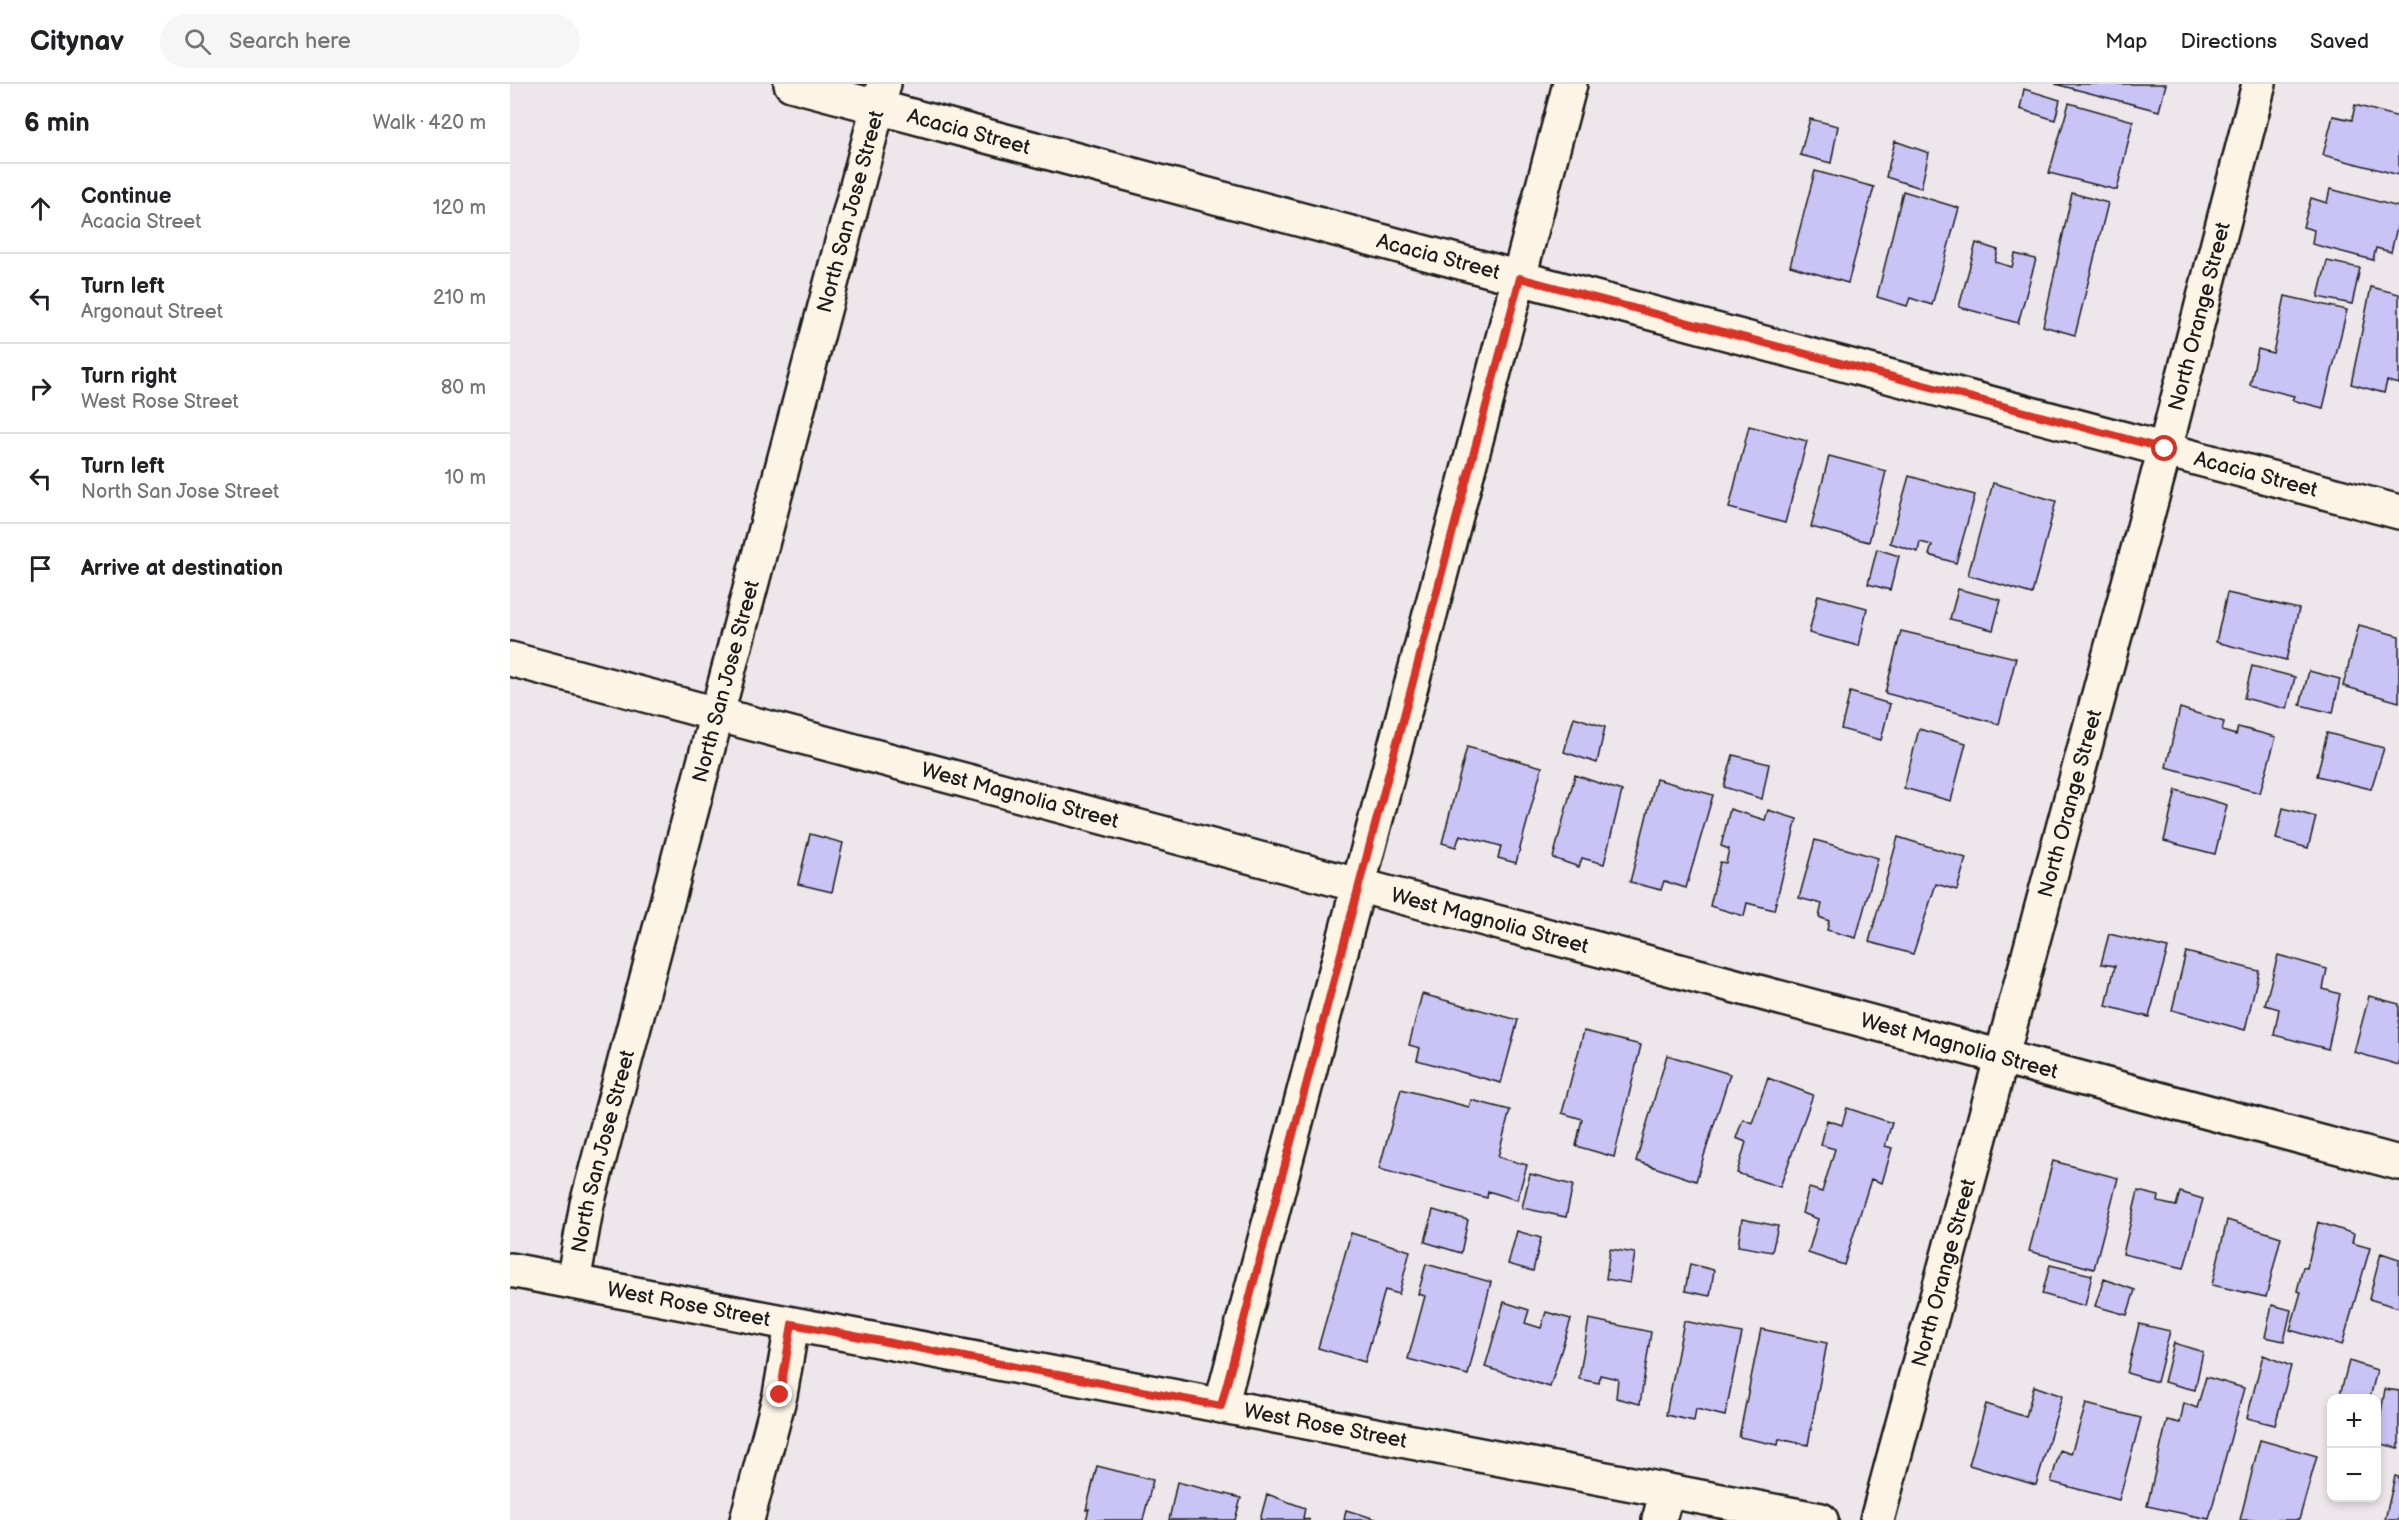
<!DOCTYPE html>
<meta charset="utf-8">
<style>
body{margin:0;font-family:"Balsamiq Sans",sans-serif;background:#f6f6f6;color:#202124}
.controls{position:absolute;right:18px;bottom:18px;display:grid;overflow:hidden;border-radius:12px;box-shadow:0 3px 9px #0003}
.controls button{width:54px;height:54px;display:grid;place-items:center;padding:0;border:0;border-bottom:2px solid #e0e0e0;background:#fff;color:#202124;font:30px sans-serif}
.stop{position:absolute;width:18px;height:18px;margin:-14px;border:4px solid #d93025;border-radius:50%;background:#fff}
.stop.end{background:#d93025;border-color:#fff;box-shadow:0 2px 6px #0008}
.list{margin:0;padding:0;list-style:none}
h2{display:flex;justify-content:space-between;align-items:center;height:78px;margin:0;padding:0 24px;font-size:26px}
h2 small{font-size:20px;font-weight:400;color:#757577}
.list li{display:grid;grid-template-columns:39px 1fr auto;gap:18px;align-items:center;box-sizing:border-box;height:90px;padding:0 24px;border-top:2px solid #e0e0e0}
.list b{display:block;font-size:22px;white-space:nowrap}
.list p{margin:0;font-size:20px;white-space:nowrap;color:#757577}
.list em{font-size:20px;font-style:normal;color:#757577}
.icon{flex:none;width:33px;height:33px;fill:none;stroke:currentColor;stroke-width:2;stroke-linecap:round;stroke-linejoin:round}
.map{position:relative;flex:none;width:1889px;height:1436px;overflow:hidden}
header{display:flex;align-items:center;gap:36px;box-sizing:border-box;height:84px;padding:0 30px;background:#fff;border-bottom:2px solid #e0e0e0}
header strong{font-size:28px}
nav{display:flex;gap:33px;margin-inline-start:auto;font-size:21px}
.search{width:420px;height:54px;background:#f6f6f6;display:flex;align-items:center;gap:15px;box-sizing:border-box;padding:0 21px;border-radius:33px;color:#757577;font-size:22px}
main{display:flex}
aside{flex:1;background:#fff}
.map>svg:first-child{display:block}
.building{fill:#c9c3f6;stroke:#1c1c1c;stroke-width:1.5}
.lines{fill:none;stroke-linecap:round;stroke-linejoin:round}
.minor-casing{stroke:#1c1c1c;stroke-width:38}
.minor{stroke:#fcf5e5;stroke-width:33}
.route{stroke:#d93025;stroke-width:8}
.labels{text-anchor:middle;stroke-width:5;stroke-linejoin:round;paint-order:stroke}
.street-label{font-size:21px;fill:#1c1c1c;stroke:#fcf5e5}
</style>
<header>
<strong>Citynav</strong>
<div class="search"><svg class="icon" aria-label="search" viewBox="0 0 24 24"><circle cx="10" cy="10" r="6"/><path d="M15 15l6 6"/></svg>Search here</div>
<nav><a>Map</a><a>Directions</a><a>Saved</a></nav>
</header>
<main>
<aside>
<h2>6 min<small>Walk · 420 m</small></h2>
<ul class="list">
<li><svg class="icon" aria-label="ahead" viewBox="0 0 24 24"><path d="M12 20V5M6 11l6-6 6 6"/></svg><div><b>Continue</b><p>Acacia Street</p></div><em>120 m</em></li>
<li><svg class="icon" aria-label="left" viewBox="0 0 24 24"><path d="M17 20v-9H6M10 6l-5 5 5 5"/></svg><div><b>Turn left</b><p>Argonaut Street</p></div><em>210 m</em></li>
<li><svg class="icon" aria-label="right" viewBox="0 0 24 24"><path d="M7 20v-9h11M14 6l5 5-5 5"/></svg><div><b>Turn right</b><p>West Rose Street</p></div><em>80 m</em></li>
<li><svg class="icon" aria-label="left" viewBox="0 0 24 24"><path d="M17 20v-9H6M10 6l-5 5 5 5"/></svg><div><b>Turn left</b><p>North San Jose Street</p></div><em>10 m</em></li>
<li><svg class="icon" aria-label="arrive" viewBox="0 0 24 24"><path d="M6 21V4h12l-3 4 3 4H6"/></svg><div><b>Arrive at destination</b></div></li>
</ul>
</aside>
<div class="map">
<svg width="1889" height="1436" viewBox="0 0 1889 1436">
<rect width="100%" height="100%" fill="#ede6ea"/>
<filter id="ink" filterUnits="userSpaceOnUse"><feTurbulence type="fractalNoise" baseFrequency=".0167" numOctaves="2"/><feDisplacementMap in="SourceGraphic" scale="12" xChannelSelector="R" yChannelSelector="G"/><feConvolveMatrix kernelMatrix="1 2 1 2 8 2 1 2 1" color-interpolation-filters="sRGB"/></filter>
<g filter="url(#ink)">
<path class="building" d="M1545,0H1656L1649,27Z
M1514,5L1550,16L1545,36L1510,25Z
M1559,19L1623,37L1607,106L1539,89Z
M1845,21L1889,33V91L1813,71L1823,32L1842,36Z
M1300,35L1328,42L1321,79L1290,71Z
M1385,57L1419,69L1411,104L1376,93Z
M1305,87L1364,103L1338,199L1280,182Z
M1820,105L1889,123V135L1881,168L1866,164L1863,176L1802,160L1804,146L1793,143L1801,114L1817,119Z
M1393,107L1449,124L1422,221L1400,214L1397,222L1367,213Z
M1562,109L1598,119L1565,251L1533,242Z
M1466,159L1488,166L1485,178L1502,183L1505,170L1526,175L1508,239L1449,223Z
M1817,177L1850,184L1842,220L1808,213Z
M1861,203L1889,210V300L1877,297L1874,309L1841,300Z
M1775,212L1837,226L1813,324L1782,316L1784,312L1740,301L1748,265L1763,269Z
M1239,342L1297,357L1275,439L1219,424Z
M1319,372L1376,387L1359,458L1301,443Z
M1399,392L1465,411L1446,479L1419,471L1422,461L1410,458L1408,468L1380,459Z
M1483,399L1546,417L1522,510L1458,491Z
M1367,465L1389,472L1380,506L1358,500Z
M1448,505L1491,516L1483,546L1440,535Z
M1717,509L1789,525L1776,576L1706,558Z
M1308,511L1357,524L1349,562L1299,549Z
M1849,541L1889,552V618L1833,602Z
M1391,547L1506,574L1489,640L1375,609Z
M1742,582L1785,593L1777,625L1734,614Z
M1799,587L1830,595L1823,629L1790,621Z
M1340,608L1380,620L1371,656L1331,645Z
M1670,624L1714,638L1712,647L1726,651L1728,643L1766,653L1750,709L1656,683Z
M1064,633L1095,643L1087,679L1054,668Z
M1409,645L1456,659L1441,717L1394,704Z
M1817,649L1874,664L1861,705L1807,692Z
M957,663L1032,683L1006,779L988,774L991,762L950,751L946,763L932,759Z
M1223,671L1259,680L1252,715L1214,703Z
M1065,691L1112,707L1094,780L1072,774L1069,783L1043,774Z
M1146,695L1203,711L1176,804L1154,797L1151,806L1120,798Z
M1666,706L1717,721L1705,770L1654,757Z
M1773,724L1806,733L1798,764L1766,755Z
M1220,725L1255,736L1258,726L1287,735L1264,826L1237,819L1234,832L1200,822L1210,778L1216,779L1219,765L1211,762Z
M300,750L333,759L322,808L288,800Z
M1388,753L1456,774L1447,806L1426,800L1403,870L1359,858Z
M1305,756L1368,774L1346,854L1317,846L1319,837L1309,833L1312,820L1289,814Z
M1599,850L1658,864L1639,933L1596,922L1605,882L1591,880Z
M1676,868L1749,887L1735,946L1662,926Z
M1768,871L1817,885L1813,905L1830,910L1818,965L1764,951L1769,925L1755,921Z
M912,910L1008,936L991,999L907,976L910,964L899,961Z
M1859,912L1889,920V981L1844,968Z
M1074,947L1131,961L1104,1073L1066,1062L1072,1035L1052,1029Z
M1157,971L1220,990L1186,1097L1126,1077Z
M1258,994L1303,1011L1270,1103L1227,1089L1236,1058L1226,1054L1233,1035L1242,1039Z
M891,1005L959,1023L961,1016L1000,1026L988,1073L1017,1081L1007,1116L978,1107L977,1114L869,1085Z
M1337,1024L1382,1039L1375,1062L1382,1064L1372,1099L1361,1095L1334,1181L1298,1169L1308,1135L1292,1129L1299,1104L1312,1108L1325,1065L1311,1061L1317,1036L1332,1041Z
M1543,1077L1608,1094L1584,1185L1519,1167Z
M1020,1090L1063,1101L1056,1133L1012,1124Z
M1628,1107L1649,1112L1648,1118L1666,1122L1670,1108L1693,1115L1674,1184L1613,1170Z
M923,1126L958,1136L951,1169L915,1158Z
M1232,1135L1268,1142L1262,1168L1228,1162Z
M1717,1136L1771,1153L1756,1213L1702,1201Z
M1808,1138L1844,1150L1842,1159L1860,1164L1832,1261L1780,1246L1791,1208L1787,1207L1793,1183L1797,1184Z
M1007,1147L1031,1154L1023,1187L998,1180Z
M841,1149L900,1167L889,1210L875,1206L855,1278L808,1264Z
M1100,1165L1125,1169L1120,1199L1096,1195Z
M1871,1169L1889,1175V1224L1859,1215Z
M916,1180L981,1198L958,1291L898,1275L915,1212L908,1210Z
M1180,1180L1204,1186L1200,1212L1175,1207Z
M1540,1181L1582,1191L1575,1222L1532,1210Z
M1594,1195L1625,1206L1617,1231L1585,1222Z
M994,1218L1019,1226L1015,1239L1031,1244L1036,1228L1061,1235L1040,1303L975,1283Z
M1762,1221L1781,1226L1774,1257L1755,1253Z
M1079,1235L1141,1248L1130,1320L1106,1314L1108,1295L1090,1291L1089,1299L1069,1295Z
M1174,1237L1232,1249L1215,1332L1186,1325L1184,1337L1156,1331Z
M1629,1240L1660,1247L1647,1298L1617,1289Z
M1251,1245L1317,1259L1298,1361L1269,1355L1268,1361L1229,1353Z
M1664,1259L1693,1268L1685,1306L1654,1298Z
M1753,1271L1781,1282L1765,1341L1737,1334Z
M1839,1277L1867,1286L1860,1314H1829Z
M1696,1293L1734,1304L1699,1435L1637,1422L1657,1336L1670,1339L1674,1319L1687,1324Z
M1524,1302L1552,1312L1526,1401L1459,1381L1476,1320L1516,1333Z
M1875,1305L1889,1307V1364L1866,1359Z
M1576,1320L1631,1334L1609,1416L1541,1398L1550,1366L1561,1370Z
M1750,1356L1807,1372L1789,1436H1730Z
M587,1382L643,1396L633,1436H576L579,1425L576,1426Z
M1885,1392L1889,1393V1436H1875Z
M667,1398L731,1414L725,1436H659Z
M757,1410L795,1424L793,1434L800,1436H750Z
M836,1426L869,1436H834Z"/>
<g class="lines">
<defs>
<g id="minor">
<path id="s1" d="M281,0L1889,428"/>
<path id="s2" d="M0,575L1889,1079"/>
<path id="s3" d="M0,1186L1311,1436"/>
<path id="s4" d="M63,1198L77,1120L374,0"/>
<path d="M711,1322L1060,0"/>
<path d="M237,1436L270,1311L282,1241"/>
<path d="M1149,1436L1157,1407"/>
<path id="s5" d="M1367,1436L1655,365L1749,0"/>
</g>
</defs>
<use href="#minor" class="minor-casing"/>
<use href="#minor" class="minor"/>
</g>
</g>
<g class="lines" filter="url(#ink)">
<path class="route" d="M270,1311L282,1240L711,1322L1010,194L1655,365"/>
</g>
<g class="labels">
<g class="street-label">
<text dy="7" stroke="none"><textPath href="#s1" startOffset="184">Acacia Street</textPath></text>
<text dy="7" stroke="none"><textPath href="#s4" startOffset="1106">North San Jose Street</textPath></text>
<text dy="7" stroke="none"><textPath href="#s1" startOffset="670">Acacia Street</textPath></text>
<text dy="7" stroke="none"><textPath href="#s5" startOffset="1246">North Orange Street</textPath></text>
<text dy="7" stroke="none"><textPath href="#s1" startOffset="1516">Acacia Street</textPath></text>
<text dy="7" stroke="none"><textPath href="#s4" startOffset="620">North San Jose Street</textPath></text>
<text dy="7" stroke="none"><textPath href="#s2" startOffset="528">West Magnolia Street</textPath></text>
<text dy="7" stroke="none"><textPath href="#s5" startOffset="742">North Orange Street</textPath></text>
<text dy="7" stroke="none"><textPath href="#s2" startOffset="1014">West Magnolia Street</textPath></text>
<text dy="7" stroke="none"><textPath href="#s2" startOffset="1500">West Magnolia Street</textPath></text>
<text dy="7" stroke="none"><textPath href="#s4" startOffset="134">North San Jose Street</textPath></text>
<text dy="7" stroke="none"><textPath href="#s5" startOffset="256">North Orange Street</textPath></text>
<text dy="7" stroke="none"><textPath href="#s3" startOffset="182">West Rose Street</textPath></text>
<text dy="7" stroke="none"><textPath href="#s3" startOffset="830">West Rose Street</textPath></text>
</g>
</g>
</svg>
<div class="controls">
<button>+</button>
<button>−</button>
</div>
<div class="stop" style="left:1655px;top:365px"></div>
<div class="stop end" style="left:270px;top:1311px"></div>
</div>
</main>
